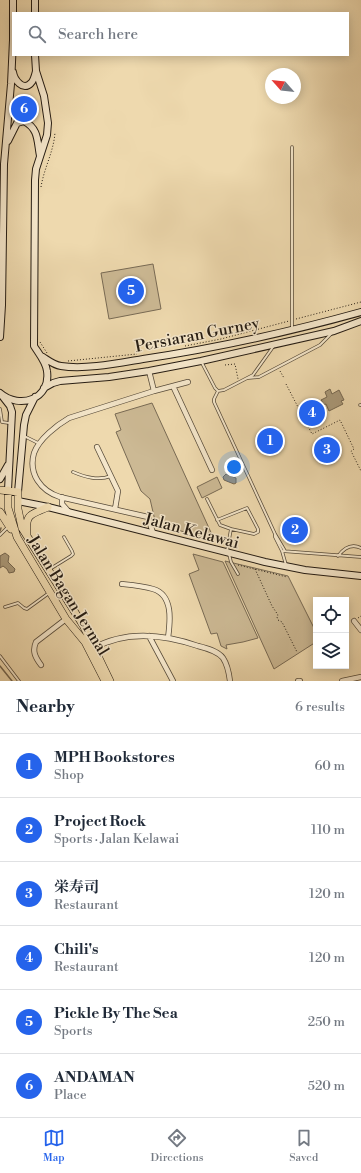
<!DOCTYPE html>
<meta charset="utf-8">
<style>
body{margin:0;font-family:"Libre Bodoni","Noto Serif SC",serif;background:#f6f6f7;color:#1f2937}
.controls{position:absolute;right:12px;bottom:12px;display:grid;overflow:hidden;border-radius:0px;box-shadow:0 2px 10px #0003}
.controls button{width:36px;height:36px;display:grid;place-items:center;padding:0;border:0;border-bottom:1px solid #e0e1e3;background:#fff;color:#1f2937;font:20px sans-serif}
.compass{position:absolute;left:265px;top:68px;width:36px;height:36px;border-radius:50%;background:#fff;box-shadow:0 2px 10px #0003;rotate:297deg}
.you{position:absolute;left:234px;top:467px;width:14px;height:14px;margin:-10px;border:3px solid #fff;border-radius:50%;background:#1a73e8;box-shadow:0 0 0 6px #1a73e833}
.badge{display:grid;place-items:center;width:26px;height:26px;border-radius:50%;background:#2563eb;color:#fff;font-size:13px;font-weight:700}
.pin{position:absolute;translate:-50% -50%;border:2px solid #fff;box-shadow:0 1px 4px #0006}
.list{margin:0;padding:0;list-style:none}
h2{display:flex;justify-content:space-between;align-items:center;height:52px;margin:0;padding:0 16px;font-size:17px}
h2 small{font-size:13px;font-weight:400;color:#747a83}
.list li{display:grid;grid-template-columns:26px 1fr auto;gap:12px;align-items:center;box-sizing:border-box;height:64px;padding:0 16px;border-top:1px solid #e0e1e3}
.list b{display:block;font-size:15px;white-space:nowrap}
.list p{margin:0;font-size:13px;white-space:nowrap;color:#747a83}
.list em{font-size:13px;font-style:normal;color:#747a83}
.icon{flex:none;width:22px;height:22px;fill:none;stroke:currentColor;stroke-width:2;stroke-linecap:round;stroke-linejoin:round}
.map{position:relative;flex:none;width:361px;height:681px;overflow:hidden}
.search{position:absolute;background:#fff;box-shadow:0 2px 10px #0003;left:12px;right:12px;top:12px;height:44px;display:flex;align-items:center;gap:10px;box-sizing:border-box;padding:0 14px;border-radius:0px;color:#747a83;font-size:15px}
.sheet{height:436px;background:#fff}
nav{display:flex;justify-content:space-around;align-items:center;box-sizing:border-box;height:56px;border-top:1px solid #e0e1e3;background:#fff;font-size:11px;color:#747a83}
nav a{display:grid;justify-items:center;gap:2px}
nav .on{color:#2563eb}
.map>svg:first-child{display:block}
.green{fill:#ccb994;stroke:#786a54}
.water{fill:#aa9979;stroke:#756750}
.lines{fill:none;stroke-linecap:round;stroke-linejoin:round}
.stream{stroke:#756750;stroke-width:1.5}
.service-casing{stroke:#574b3a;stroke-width:3.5}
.minor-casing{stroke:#574b3a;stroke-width:6}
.secondary-casing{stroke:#251c13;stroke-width:8}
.primary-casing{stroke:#251c13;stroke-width:8}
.path{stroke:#251c13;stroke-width:1;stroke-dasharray:1 2;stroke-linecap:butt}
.service{stroke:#f4e6ca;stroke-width:2}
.minor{stroke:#f4e6ca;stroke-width:4.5}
.secondary{stroke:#f4e6ca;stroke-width:6}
.primary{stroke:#eed9ae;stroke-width:7}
.labels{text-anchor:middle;stroke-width:3;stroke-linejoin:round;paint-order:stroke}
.street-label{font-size:16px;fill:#251c13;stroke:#f4e6ca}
</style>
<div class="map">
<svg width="361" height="681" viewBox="0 0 361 681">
<rect width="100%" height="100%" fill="#eed9ae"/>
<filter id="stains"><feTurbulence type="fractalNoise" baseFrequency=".005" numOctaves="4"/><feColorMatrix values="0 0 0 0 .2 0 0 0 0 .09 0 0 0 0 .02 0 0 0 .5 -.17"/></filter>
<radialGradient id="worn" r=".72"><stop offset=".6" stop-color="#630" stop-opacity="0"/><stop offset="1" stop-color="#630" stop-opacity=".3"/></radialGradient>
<path class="green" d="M153,264L161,309L109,319L101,273Z
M152,403L214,539L156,525L150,499L141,491L116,432L121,430L115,414Z
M217,477L222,488L202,498L197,487Z
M193,554L223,562L258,638L243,642L226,645L227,649L221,646L217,633L211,634L189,574L199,570Z
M225,561L288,576L316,632V642L274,669Z"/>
<path class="water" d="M330,389L332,394L339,390L344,400L341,401L343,404L329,411L326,404L324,405L321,400L327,397L325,392Z
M226,474L236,478V483L234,484L224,480L223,477Z
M5,553L9,556L8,562L15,569L14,572L9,573L7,569L3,566L0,568V556Z"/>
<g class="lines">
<path class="stream" d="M0,531L1,528
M0,666L12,681"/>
<defs>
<path id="service" d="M292,328V147
M202,363L215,388L218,391
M248,378L259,377L320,345L332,333
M218,391L214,399V402L275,534V537L282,551L286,565
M218,391L224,390L253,375L273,347
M360,405H361
M0,409L2,422L9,423
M24,436L38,443
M73,472C85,477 98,481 111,476
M207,499L220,525L231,529L227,551
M217,520L247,508L258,529V532L254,534L231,529
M275,534L285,551
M0,535L8,527
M282,551L361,557
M229,554L231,562L238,574
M338,556C344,548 351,543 361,548
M50,569L71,556L73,554L72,551L64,537
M5,607L18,603L24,608L27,609L49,593
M0,656L19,681"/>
<path id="minor" d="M149,371L154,391
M173,386L212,470
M97,447L118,491L115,509
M62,497V504L70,513
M153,533L148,517L60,497C41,491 28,474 34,453C39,439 57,425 69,418L154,391L188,382
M122,584C132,585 143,586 153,589C174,595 170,623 168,638
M354,621L361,630
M149,636L173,681
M92,649C125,630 163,634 198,646C206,648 218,651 223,658C227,664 229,673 230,681
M41,665C35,657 32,651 36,642L66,619
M298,681H300
M342,681L361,677"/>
<path id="secondary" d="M35,13V0
M13,72C14,79 23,92 31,83C34,80 35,75 36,71
M8,141L17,123L24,121C39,129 37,141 40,156
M0,337L2,305L4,164L11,84L13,40V0
M43,357C49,361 54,365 61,366C85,370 119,363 143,359C217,348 289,332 361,312
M44,388L53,383L60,381L109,377L149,371L201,361L334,331L361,321
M0,393C20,410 51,399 47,371C46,362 39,354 34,346L35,180L36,169L47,135L48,123L44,96L36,71L35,55
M3,397L10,406L12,412L8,490
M0,479L8,465
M18,492L24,425L26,415L35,397
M18,501L48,507L116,524L265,562L305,570L361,576"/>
<path id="primary" d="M0,490L18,492V509L22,528L83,625L110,681
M8,490V508L17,537L66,619L85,642L105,681
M0,512L11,529
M27,534C25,513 31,515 48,507"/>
</defs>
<use href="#service" class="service-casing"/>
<use href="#minor" class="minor-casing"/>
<use href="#secondary" class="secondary-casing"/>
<use href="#primary" class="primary-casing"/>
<path class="path" d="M41,187C44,168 54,151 55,132
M296,319L361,302
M40,342L47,353
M185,346L221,339L289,321
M68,361L137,354
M225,365L235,364L238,379
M280,371L284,378
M286,384L312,434L340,420L354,449L351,451L361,471
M238,565L287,577
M255,569L272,606L278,615L277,617L278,620L282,622L297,652
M358,618L361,616"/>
<use href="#service" class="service"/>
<use href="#minor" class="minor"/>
<use href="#secondary" class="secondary"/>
<use href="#primary" class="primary"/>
</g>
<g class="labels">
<g class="street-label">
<text transform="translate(197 334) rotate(-11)" y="6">Persiaran Gurney</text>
<text transform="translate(192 530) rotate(15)" y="6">Jalan Kelawai</text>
<text transform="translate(69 595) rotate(58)" y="6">Jalan Bagan Jermal</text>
</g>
</g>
<rect width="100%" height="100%" filter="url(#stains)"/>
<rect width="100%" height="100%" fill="url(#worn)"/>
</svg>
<div class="controls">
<button><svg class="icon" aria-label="locate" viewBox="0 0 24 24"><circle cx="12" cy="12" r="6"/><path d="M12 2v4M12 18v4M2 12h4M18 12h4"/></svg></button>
<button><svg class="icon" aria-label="layers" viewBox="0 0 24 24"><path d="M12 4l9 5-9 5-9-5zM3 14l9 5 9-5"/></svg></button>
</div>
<svg class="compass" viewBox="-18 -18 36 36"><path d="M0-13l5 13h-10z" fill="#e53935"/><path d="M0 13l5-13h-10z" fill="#747a83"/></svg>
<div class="you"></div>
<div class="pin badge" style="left:270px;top:441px">1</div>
<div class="pin badge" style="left:295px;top:530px">2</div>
<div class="pin badge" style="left:327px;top:450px">3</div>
<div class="pin badge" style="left:312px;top:413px">4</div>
<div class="pin badge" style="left:131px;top:291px">5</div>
<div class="pin badge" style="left:24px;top:109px">6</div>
<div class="search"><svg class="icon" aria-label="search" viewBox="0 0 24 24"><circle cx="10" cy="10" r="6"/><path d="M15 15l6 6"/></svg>Search here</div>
</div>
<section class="sheet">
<h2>Nearby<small>6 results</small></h2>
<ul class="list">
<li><span class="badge">1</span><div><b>MPH Bookstores</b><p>Shop</p></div><em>60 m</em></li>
<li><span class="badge">2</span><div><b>Project Rock</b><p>Sports · Jalan Kelawai</p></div><em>110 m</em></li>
<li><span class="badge">3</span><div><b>栄寿司</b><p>Restaurant</p></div><em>120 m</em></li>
<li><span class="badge">4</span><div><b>Chili's</b><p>Restaurant</p></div><em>120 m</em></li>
<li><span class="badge">5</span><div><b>Pickle By The Sea</b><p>Sports</p></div><em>250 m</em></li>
<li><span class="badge">6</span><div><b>ANDAMAN</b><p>Place</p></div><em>520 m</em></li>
</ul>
</section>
<nav>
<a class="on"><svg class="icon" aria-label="map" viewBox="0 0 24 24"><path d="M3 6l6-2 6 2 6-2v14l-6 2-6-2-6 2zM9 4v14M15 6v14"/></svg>Map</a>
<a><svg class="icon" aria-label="directions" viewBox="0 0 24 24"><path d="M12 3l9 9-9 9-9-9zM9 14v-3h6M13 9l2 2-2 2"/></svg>Directions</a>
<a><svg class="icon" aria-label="saved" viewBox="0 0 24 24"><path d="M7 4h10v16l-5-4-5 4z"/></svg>Saved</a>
</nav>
